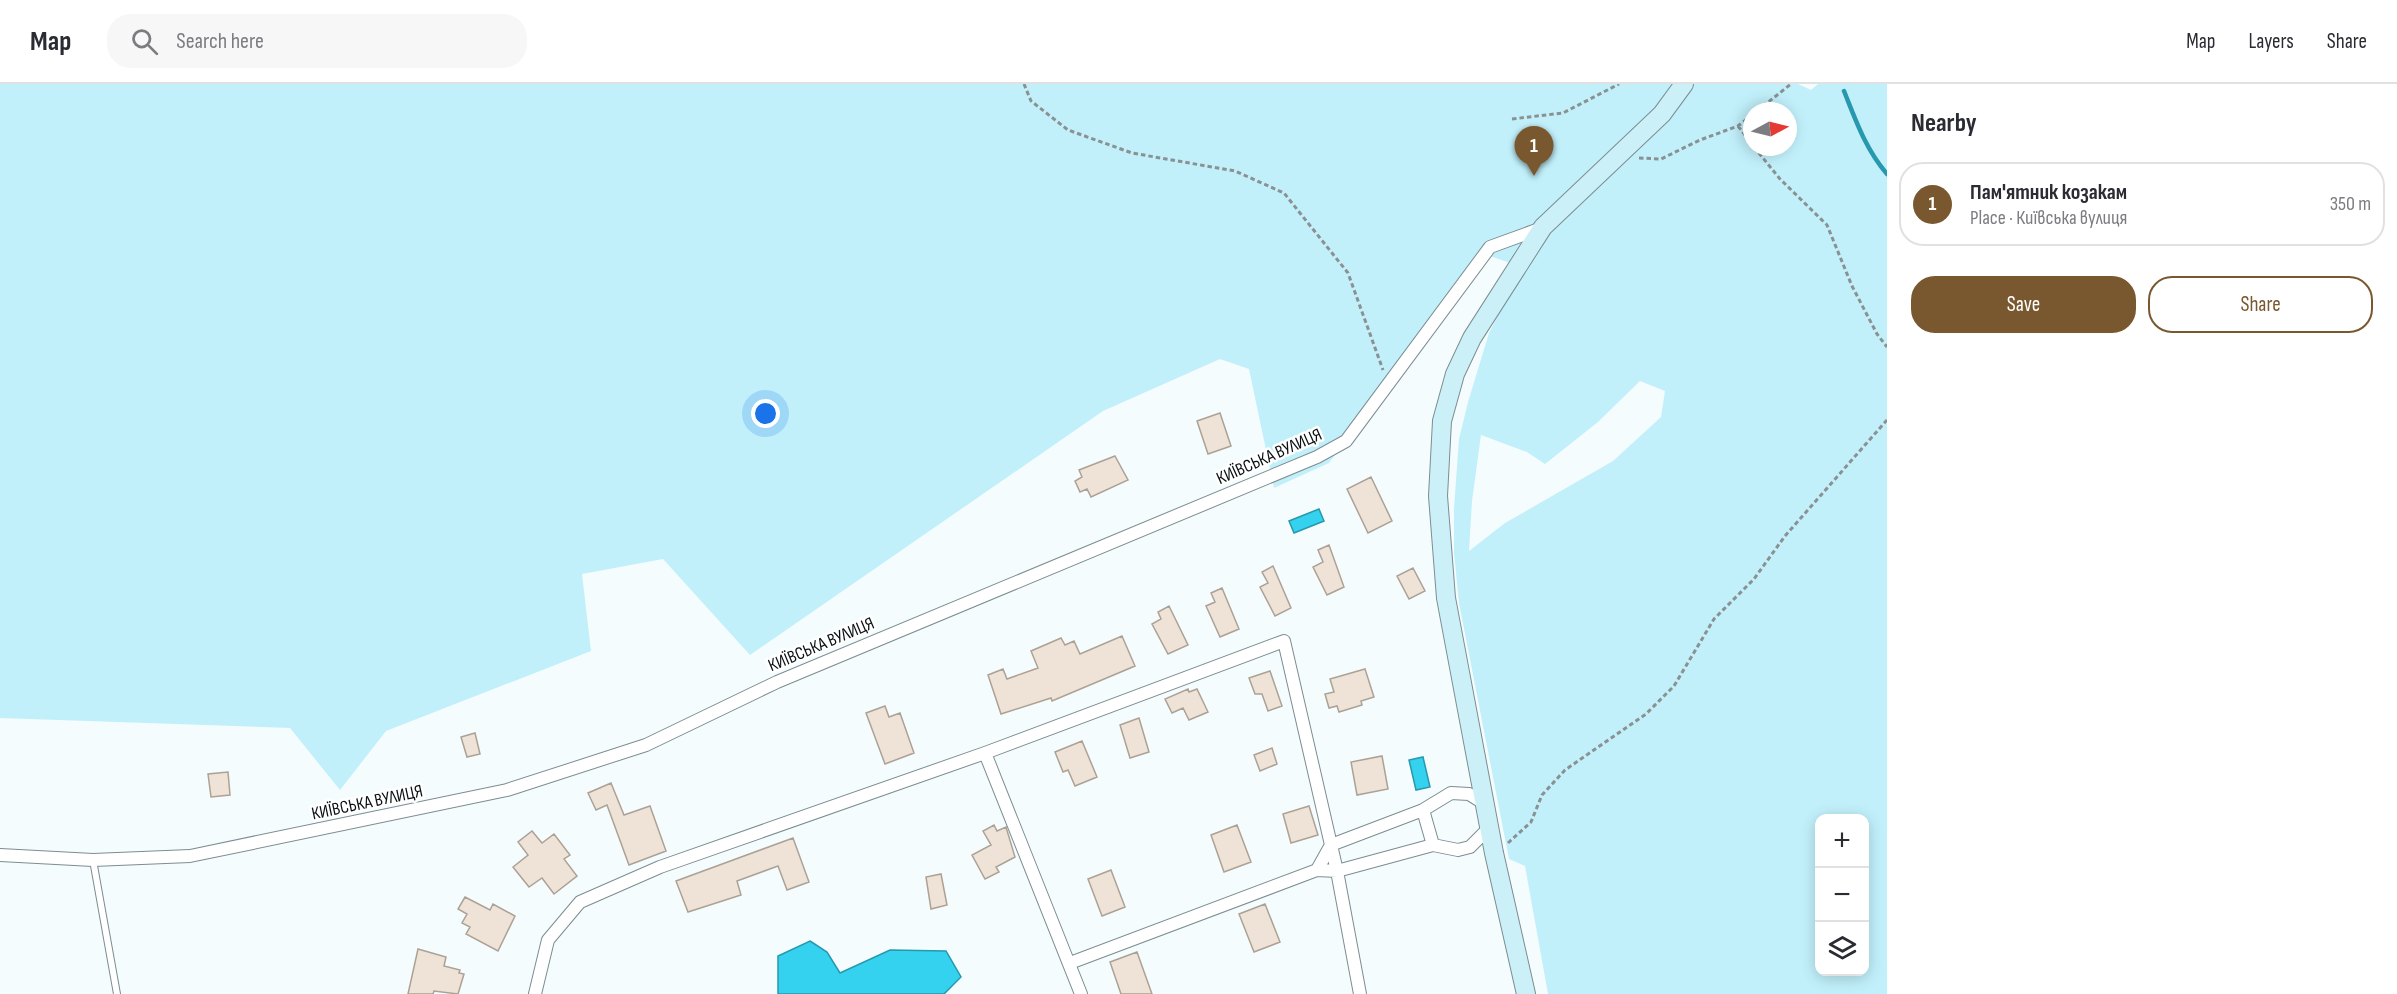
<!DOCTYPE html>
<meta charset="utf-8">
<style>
body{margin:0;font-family:"Sofia Sans Condensed",sans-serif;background:#f7f7f7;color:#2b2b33}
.controls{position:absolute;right:18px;bottom:18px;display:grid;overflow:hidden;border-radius:12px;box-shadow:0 3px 15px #0003}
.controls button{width:54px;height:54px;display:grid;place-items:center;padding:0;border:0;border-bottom:2px solid #e1e1e2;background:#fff;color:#2b2b33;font:30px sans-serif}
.compass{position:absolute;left:1743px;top:18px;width:54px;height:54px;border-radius:50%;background:#fff;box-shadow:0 3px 15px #0003;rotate:83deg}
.you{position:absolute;left:766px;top:330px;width:21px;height:21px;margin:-15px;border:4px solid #fff;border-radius:50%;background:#1a73e8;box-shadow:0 0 0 9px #1a73e833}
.badge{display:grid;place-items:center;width:39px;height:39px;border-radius:50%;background:#79582f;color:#fff;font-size:20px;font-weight:700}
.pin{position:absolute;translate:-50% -50px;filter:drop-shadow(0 2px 3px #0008)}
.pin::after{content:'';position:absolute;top:32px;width:21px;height:18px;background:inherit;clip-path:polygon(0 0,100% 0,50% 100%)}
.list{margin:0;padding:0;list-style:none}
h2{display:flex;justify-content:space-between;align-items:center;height:78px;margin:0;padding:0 24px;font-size:26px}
h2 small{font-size:20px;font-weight:400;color:#7c7c81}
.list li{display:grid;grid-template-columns:39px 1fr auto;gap:18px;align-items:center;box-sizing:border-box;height:84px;margin:0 12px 12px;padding:0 12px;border:2px solid #e1e1e2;border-radius:24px}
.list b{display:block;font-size:22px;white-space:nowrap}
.list p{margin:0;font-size:20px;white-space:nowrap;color:#7c7c81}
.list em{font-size:20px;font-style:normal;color:#7c7c81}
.actions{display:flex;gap:12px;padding:18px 24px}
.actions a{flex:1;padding:14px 0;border:2px solid #79582f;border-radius:24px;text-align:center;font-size:21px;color:#79582f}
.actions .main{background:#79582f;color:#fff}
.icon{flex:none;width:33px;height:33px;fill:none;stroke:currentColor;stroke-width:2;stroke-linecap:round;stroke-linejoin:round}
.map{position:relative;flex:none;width:1887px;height:910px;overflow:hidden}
header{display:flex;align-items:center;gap:36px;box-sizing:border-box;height:84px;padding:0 30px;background:#fff;border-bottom:2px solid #e1e1e2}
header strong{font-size:28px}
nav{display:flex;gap:33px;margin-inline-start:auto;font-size:21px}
.search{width:420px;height:54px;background:#f7f7f7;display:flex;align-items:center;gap:15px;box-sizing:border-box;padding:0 21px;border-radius:24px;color:#7c7c81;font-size:22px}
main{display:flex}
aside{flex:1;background:#fff}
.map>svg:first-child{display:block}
.green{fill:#c1f0fb;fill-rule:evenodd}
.water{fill:#34d2ef;stroke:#2798ad;stroke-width:1.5}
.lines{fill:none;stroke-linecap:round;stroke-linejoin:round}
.stream{stroke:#2798ad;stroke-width:4.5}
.building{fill:#eee3d6;stroke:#aca195;stroke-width:1.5}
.service-casing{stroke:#7c8d91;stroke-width:8}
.minor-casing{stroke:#7c8d91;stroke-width:14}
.secondary-casing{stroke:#7c8d91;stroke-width:20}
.path{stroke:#8a9193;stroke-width:3;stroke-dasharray:4.5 3;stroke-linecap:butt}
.service{stroke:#fff;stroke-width:6}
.minor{stroke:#fff;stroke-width:12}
.secondary{stroke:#cbf0f8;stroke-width:18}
.labels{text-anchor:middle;stroke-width:5;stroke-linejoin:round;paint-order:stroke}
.street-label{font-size:18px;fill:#0a1012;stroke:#fff}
</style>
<header>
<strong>Map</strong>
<div class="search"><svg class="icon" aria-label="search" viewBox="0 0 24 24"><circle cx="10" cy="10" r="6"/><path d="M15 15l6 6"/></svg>Search here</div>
<nav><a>Map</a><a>Layers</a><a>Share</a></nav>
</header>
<main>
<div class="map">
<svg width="1887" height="910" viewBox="0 0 1887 910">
<rect width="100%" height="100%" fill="#f5fcfe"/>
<path class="green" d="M0,0H1798L1811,6L1818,0H1887V910H1548L1525,782L1509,775L1459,519L1454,469V424L1459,355L1468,318L1489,249L1510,208L1519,182L1481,169L1329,379L1274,404L1249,285L1220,275L1103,327L750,571L663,475L582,490L591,567L386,647L340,706L290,644L0,634ZM1752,27H1788V63H1752ZM1640,297L1665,307L1661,333L1613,377L1505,439L1469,467L1472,417L1481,351L1527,368L1545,380L1598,338ZM1820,734H1864V888H1820Z"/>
<path class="water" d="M1319,425L1324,437L1294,449L1289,437Z
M1423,673L1430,703L1416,706L1409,676Z
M810,857L827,868L840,889L890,866L946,867L961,893L944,910H778V872Z"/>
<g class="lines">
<path class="stream" d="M1844,7C1856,37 1866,66 1887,90"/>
</g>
<path class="building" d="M1220,329L1231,362L1208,370L1197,337Z
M1115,372L1128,396L1091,413L1087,405L1080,408L1075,397L1082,393L1079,386Z
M1371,393L1392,437L1368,449L1347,405Z
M1329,461L1344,503L1327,511L1313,483L1323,478L1318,466Z
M1273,482L1291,524L1275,532L1260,503L1268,499L1262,488Z
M1413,484L1425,507L1409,515L1397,492Z
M1222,504L1239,545L1220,553L1206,522L1215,518L1211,509Z
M1169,522L1188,561L1168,570L1152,540L1161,535L1158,528Z
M1122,552L1135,582L1052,617L1051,614L1001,630L988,591L1003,585L1007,595L1038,584L1031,567L1061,554L1065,561L1074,557L1080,570Z
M1365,585L1374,613L1361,617L1362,621L1339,628L1337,622L1329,624L1325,610L1334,608L1330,595Z
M1270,587L1282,622L1268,627L1262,610H1255L1249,594Z
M1188,605L1189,608L1197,605L1208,628L1189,636L1183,624L1172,629L1165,615Z
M885,622L889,633L900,629L914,669L885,680L866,629Z
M1139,634L1149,668L1130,674L1120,641Z
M475,649L480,670L467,673L461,653Z
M1082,657L1097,693L1075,702L1068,686L1063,688L1055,668Z
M1272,664L1277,680L1260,687L1254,671Z
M1382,672L1388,705L1357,711L1351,678Z
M228,688L230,711L211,713L208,690Z
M611,699L624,731L650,722L666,767L629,781L607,721L596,726L588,709Z
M1309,722L1318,751L1291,759L1283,730Z
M994,741L997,747L1006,743L1015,773L996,783L999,788L985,795L972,771L991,761L983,747Z
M1237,741L1251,778L1224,788L1211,751Z
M532,747L542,759L554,750L570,771L564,775L577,792L554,810L542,794L529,803L513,783L528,771L518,758Z
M793,754L809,798L787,806L778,782L737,797L741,811L688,828L676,797Z
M1111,786L1125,823L1102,832L1088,795Z
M941,790L947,821L931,825L926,793Z
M465,813L490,826L493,820L515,832L498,867L466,850L470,843L462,839L467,830L458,825Z
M1265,820L1280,858L1254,868L1239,830Z
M418,865L446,873L444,882L460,886L459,889L464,890L458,910L434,907L433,910H408Z
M1137,868L1152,910H1121L1110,878Z"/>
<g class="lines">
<defs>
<path id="service" d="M93,776L117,910"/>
<path id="minor" d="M985,669L1081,910
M1423,726L1433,761
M0,771L93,776L190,772L507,706L646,661L777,598L1317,373L1346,357L1490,163L1542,144
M1317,786L1331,761L1423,726L1451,709L1469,710L1485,720
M1070,879L1317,786L1337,787L1433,761L1458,766L1470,763L1490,743
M535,910L548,856L580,818L660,783L985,669L1284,557L1337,787L1360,910"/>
<path id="secondary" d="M1526,910L1494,769L1446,514L1438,412L1442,337L1455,290L1472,254L1543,143L1662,30L1684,0"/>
</defs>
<use href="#service" class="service-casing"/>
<use href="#minor" class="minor-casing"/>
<use href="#secondary" class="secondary-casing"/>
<path class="path" d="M1024,0L1031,17L1068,46L1132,69L1235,87L1284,109L1348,189L1383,286
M1757,27L1791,0
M1512,35L1563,29L1619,0
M1738,42L1752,60
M1754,63L1780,95L1827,141L1852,202L1877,250L1887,263
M1639,74L1661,75L1700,56L1738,42L1752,31
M1508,759L1531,738L1542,711L1565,686L1646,630L1674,602L1714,535L1754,495L1785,452L1887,336"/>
<use href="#service" class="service"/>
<use href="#minor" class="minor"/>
<use href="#secondary" class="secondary"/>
</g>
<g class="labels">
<g class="street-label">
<text transform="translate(1269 372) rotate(-24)" y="6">КИЇВСЬКА ВУЛИЦЯ</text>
<text transform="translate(821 560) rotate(-23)" y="6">КИЇВСЬКА ВУЛИЦЯ</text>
<text transform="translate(367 718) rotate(-12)" y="6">КИЇВСЬКА ВУЛИЦЯ</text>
</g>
</g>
</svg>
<div class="controls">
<button>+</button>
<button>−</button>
<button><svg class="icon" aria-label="layers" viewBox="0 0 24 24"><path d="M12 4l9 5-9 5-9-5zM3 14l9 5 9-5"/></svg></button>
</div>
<svg class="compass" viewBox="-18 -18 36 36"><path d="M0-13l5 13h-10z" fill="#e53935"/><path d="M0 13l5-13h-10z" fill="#7c7c81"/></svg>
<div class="you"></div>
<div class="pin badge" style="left:1534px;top:92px">1</div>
</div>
<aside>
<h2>Nearby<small></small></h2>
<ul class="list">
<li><span class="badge">1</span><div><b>Пам'ятник козакам</b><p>Place · Київська вулиця</p></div><em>350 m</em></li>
</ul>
<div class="actions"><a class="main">Save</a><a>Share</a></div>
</aside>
</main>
